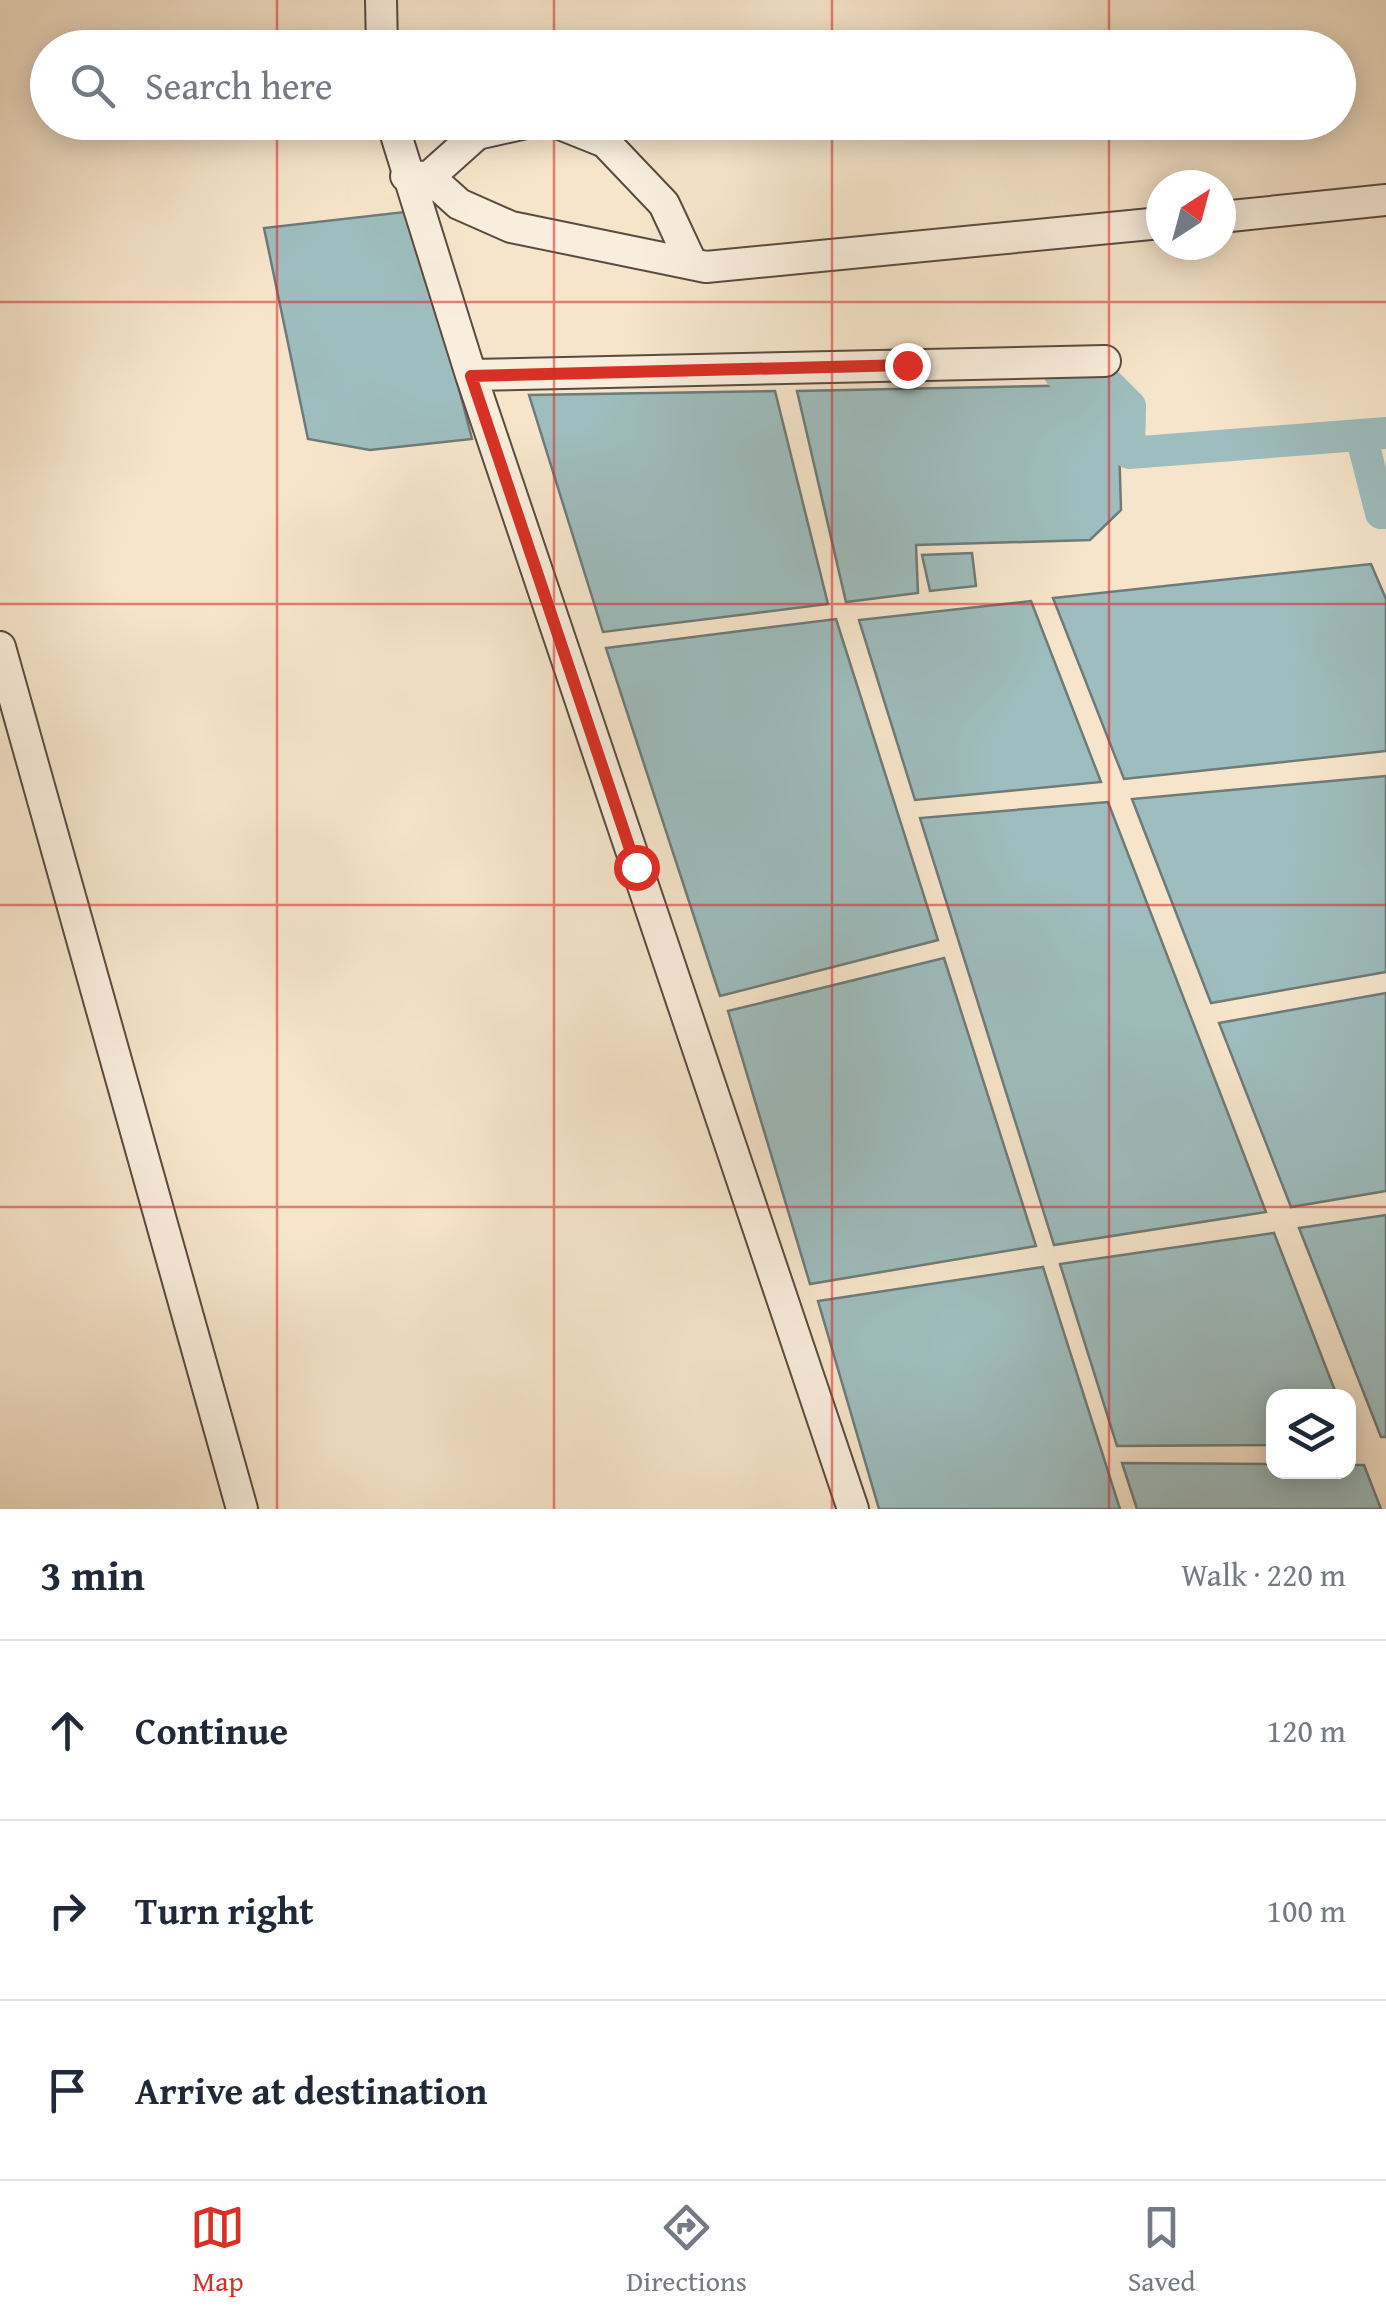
<!DOCTYPE html>
<meta charset="utf-8">
<style>
body{margin:0;font-family:"Gentium Book Plus",serif;background:#f6f6f7;color:#1f2937}
.controls{position:absolute;right:30px;bottom:30px;display:grid;overflow:hidden;border-radius:20px;box-shadow:0 5px 25px #0003}
.controls button{width:90px;height:90px;display:grid;place-items:center;padding:0;border:0;border-bottom:2px solid #e0e1e3;background:#fff;color:#1f2937;font:50px sans-serif}
.compass{position:absolute;left:1146px;top:170px;width:90px;height:90px;border-radius:50%;background:#fff;box-shadow:0 5px 25px #0003;rotate:36deg}
.stop{position:absolute;width:30px;height:30px;margin:-22px;border:8px solid #d93025;border-radius:50%;background:#fff}
.stop.end{background:#d93025;border-color:#fff;box-shadow:0 2px 10px #0008}
.list{margin:0;padding:0;list-style:none}
h2{display:flex;justify-content:space-between;align-items:center;height:130px;margin:0;padding:0 40px;font-size:42px}
h2 small{font-size:32px;font-weight:400;color:#747a83}
.list li{display:grid;grid-template-columns:65px 1fr auto;gap:30px;align-items:center;box-sizing:border-box;height:180px;padding:0 40px;border-top:2px solid #e0e1e3}
.list b{display:block;font-size:38px;white-space:nowrap}
.list em{font-size:32px;font-style:normal;color:#747a83}
.icon{flex:none;width:55px;height:55px;fill:none;stroke:currentColor;stroke-width:2;stroke-linecap:round;stroke-linejoin:round}
.map{position:relative;flex:none;width:1386px;height:1509px;overflow:hidden}
.search{position:absolute;background:#fff;box-shadow:0 5px 25px #0003;left:30px;right:30px;top:30px;height:110px;display:flex;align-items:center;gap:25px;box-sizing:border-box;padding:0 35px;border-radius:55px;color:#747a83;font-size:38px}
.sheet{height:670px;background:#fff}
nav{display:flex;justify-content:space-around;align-items:center;box-sizing:border-box;height:140px;border-top:2px solid #e0e1e3;background:#fff;font-size:28px;color:#747a83}
nav a{display:grid;justify-items:center;gap:5px}
nav .on{color:#d93025}
.map>svg:first-child{display:block}
.water{fill:#9ebdbe;stroke:#6e7b79;stroke-width:2.5}
.lines{fill:none;stroke-linecap:round;stroke-linejoin:round}
.canal{stroke:#9ebdbe;stroke-width:32}
.minor-casing{stroke:#594b40;stroke-width:34}
.minor{stroke:#f9eedd;stroke-width:30}
.route{stroke:#d93025;stroke-width:12}
.grid{fill:none;stroke:#d62828;stroke-width:2.5;stroke-opacity:0.55}
</style>
<div class="map">
<svg width="1386" height="1509" viewBox="0 0 1386 1509">
<rect width="100%" height="100%" fill="#f6e5cb"/>
<filter id="stains"><feTurbulence type="fractalNoise" baseFrequency=".002" numOctaves="4"/><feColorMatrix values="0 0 0 0 .2 0 0 0 0 .09 0 0 0 0 .02 0 0 0 .5 -.17"/></filter>
<radialGradient id="worn" r=".72"><stop offset=".6" stop-color="#630" stop-opacity="0"/><stop offset="1" stop-color="#630" stop-opacity=".3"/></radialGradient>
<path class="water" d="M413,211L472,439L370,450L308,439L264,228Z
M1089,385L1118,408L1121,510L1090,540L916,545L918,593L846,602L797,391Z
M775,391L828,604L603,632L529,395Z
M972,553L976,586L930,591L922,555Z
M1371,564L1386,599V751L1124,779L1053,598Z
M1031,601L1101,782L915,800L859,620Z
M836,619L938,940L720,996L606,648Z
M1386,776V972L1211,1003L1132,799Z
M1108,802L1266,1212L1054,1245L920,818Z
M944,958L1036,1246L810,1284L728,1011Z
M1386,993V1191L1291,1207L1219,1023Z
M1386,1215V1437H1381L1299,1228Z
M1274,1233L1337,1396H1274L1273,1445L1117,1446L1060,1264Z
M1043,1267L1120,1509H879L818,1301Z
M1122,1463L1273,1464L1274,1472H1348L1349,1465H1364L1381,1509H1137Z"/>
<g class="lines">
<path class="canal" d="M1060,374L1097,373L1130,406L1129,453L1386,433
M1361,435L1381,513H1386"/>
<defs>
<path id="minor" d="M381,0L382,48
M392,122L471,375L853,1509
M555,122L605,142L664,204L692,264
M406,176L429,177L459,204L511,227L706,267L1161,223
M429,177L477,134L531,122
M1221,217L1386,200
M471,375L1105,361
M0,647L242,1509"/>
</defs>
<use href="#minor" class="minor-casing"/>
<use href="#minor" class="minor"/>
</g>
<g class="lines">
<path class="route" d="M636,867L471,376L907,365"/>
</g>
<path class="grid" d="M277,0V48M554,0V48M832,0V48M1109,0V48M277,122V1509M554,122V1509M832,122V1509M1109,122V1509M0,302H1386M0,604H1386M0,905H1386M0,1207H1386"/>
<rect width="100%" height="100%" filter="url(#stains)"/>
<rect width="100%" height="100%" fill="url(#worn)"/>
</svg>
<div class="controls">
<button><svg class="icon" aria-label="layers" viewBox="0 0 24 24"><path d="M12 4l9 5-9 5-9-5zM3 14l9 5 9-5"/></svg></button>
</div>
<svg class="compass" viewBox="-18 -18 36 36"><path d="M0-13l5 13h-10z" fill="#e53935"/><path d="M0 13l5-13h-10z" fill="#747a83"/></svg>
<div class="stop" style="left:636px;top:867px"></div>
<div class="stop end" style="left:907px;top:365px"></div>
<div class="search"><svg class="icon" aria-label="search" viewBox="0 0 24 24"><circle cx="10" cy="10" r="6"/><path d="M15 15l6 6"/></svg>Search here</div>
</div>
<section class="sheet">
<h2>3 min<small>Walk · 220 m</small></h2>
<ul class="list">
<li><svg class="icon" aria-label="ahead" viewBox="0 0 24 24"><path d="M12 20V5M6 11l6-6 6 6"/></svg><div><b>Continue</b></div><em>120 m</em></li>
<li><svg class="icon" aria-label="right" viewBox="0 0 24 24"><path d="M7 20v-9h11M14 6l5 5-5 5"/></svg><div><b>Turn right</b></div><em>100 m</em></li>
<li><svg class="icon" aria-label="arrive" viewBox="0 0 24 24"><path d="M6 21V4h12l-3 4 3 4H6"/></svg><div><b>Arrive at destination</b></div></li>
</ul>
</section>
<nav>
<a class="on"><svg class="icon" aria-label="map" viewBox="0 0 24 24"><path d="M3 6l6-2 6 2 6-2v14l-6 2-6-2-6 2zM9 4v14M15 6v14"/></svg>Map</a>
<a><svg class="icon" aria-label="directions" viewBox="0 0 24 24"><path d="M12 3l9 9-9 9-9-9zM9 14v-3h6M13 9l2 2-2 2"/></svg>Directions</a>
<a><svg class="icon" aria-label="saved" viewBox="0 0 24 24"><path d="M7 4h10v16l-5-4-5 4z"/></svg>Saved</a>
</nav>
